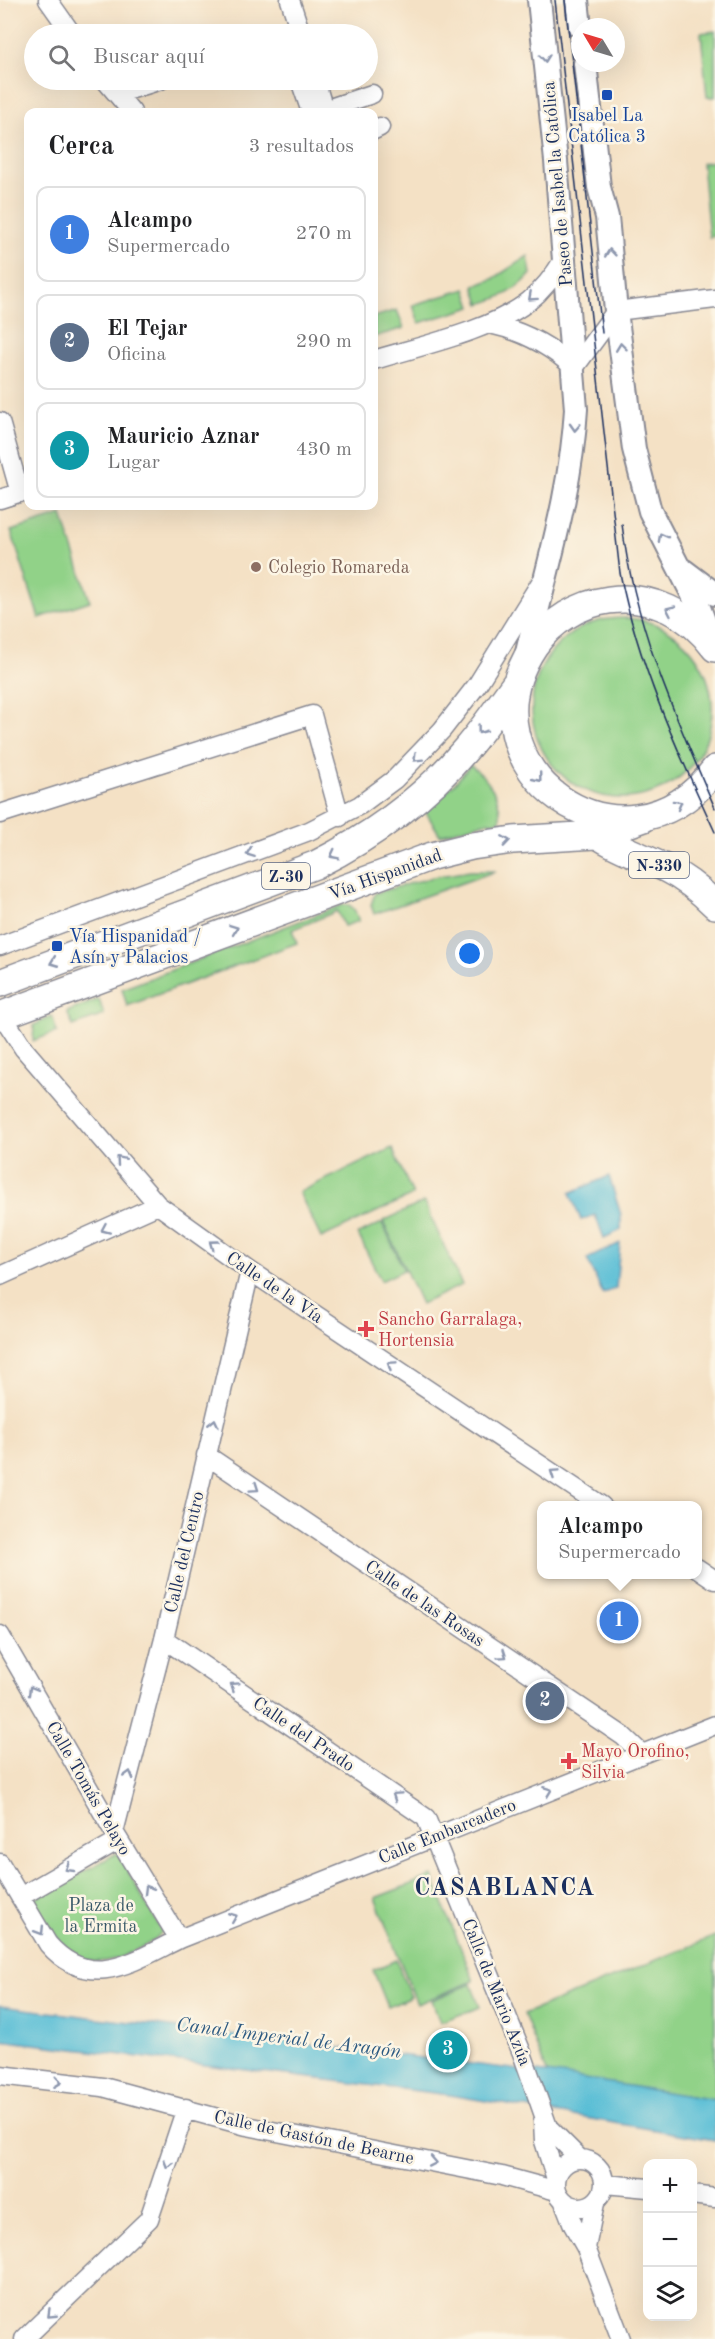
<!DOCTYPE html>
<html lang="es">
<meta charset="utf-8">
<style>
body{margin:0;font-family:"Old Standard TT",serif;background:#f6f6f6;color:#202124}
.controls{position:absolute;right:18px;bottom:18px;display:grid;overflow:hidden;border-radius:12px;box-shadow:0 6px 24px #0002}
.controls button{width:54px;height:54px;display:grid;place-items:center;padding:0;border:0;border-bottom:2px solid #e0e0e0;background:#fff;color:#202124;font:30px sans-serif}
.compass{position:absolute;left:571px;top:18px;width:54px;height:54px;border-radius:50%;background:#fff;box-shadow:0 6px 24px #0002;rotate:308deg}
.you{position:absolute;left:470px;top:954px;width:21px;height:21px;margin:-15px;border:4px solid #fff;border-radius:50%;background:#1a73e8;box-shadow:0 0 0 9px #1a73e833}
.badge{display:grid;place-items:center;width:39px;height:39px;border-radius:50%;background:#d1495b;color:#fff;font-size:20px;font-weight:700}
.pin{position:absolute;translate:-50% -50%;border:3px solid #fff;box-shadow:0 2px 6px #0006}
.popup{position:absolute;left:537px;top:1501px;width:165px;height:78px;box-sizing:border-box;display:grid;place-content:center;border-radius:12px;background:#fff;filter:drop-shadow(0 2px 4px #0005);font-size:20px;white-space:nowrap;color:#757577}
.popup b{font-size:22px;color:#202124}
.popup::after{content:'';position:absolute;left:50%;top:100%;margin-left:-12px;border:12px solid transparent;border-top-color:#fff}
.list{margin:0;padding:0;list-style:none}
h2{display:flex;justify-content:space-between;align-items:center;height:78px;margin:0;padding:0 24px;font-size:26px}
h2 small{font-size:20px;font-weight:400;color:#757577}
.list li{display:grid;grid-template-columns:39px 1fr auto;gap:18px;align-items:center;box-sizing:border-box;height:96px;margin:0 12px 12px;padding:0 12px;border:2px solid #e0e0e0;border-radius:12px}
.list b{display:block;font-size:22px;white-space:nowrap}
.list p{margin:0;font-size:20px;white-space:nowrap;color:#757577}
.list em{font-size:20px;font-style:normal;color:#757577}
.icon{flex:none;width:33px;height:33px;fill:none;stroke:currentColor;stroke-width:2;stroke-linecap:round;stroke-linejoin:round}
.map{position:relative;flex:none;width:715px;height:2339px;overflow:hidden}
.search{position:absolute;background:#fff;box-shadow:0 6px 24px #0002;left:24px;top:24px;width:354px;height:66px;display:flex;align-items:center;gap:15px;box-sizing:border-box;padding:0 21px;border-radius:33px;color:#757577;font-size:22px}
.panel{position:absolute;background:#fff;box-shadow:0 6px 24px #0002;left:24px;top:108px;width:354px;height:402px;border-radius:12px}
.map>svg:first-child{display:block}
.green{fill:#91d288;stroke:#568073;stroke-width:1.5}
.water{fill:#58bed6;stroke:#3a769a;stroke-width:1.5}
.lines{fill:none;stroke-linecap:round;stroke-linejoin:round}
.minor-casing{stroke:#888892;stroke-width:21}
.major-casing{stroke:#888892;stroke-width:26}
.highway-casing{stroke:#888892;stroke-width:30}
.minor{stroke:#fff;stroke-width:18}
.major{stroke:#fff;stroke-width:22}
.highway{stroke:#fff;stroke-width:27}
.tram{stroke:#1b2f5e;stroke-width:1.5}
.oneway{stroke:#8d97ae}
.transit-dot{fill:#1a4fb4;stroke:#fcf5e5;stroke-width:2}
.education-dot{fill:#8d6e63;stroke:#fcf5e5;stroke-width:2}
.health-dot{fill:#e0444e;stroke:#fcf5e5;stroke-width:2}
.labels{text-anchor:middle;stroke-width:5;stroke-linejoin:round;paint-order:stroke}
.shield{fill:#fcf5e5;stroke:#5e6a86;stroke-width:1.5}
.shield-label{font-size:16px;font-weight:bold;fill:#1b2f5e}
.transit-label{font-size:18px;fill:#164399;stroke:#fcf5e5}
.street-label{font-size:18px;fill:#1b2f5e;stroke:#fcf5e5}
.education-label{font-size:18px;fill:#785e54;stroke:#fcf5e5;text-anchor:start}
.health-label{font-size:18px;fill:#be3a42;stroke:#fcf5e5;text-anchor:start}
.park-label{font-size:18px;fill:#385868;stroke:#fcf5e5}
.water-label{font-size:20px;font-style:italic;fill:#2d5a82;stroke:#fcf5e5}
.district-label{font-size:24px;font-weight:bold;letter-spacing:1.5px;fill:#1b2f5e;stroke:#fcf5e5}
</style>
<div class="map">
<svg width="715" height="2339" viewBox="0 0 715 2339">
<rect width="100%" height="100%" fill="#fcf5e5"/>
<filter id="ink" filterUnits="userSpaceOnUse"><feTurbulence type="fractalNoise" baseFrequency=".0167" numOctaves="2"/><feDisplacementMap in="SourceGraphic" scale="12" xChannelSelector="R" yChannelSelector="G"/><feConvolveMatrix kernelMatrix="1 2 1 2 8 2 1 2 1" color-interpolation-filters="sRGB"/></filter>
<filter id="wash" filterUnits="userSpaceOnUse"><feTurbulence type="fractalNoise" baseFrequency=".008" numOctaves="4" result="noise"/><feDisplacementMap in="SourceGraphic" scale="24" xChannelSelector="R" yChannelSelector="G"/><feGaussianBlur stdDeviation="1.35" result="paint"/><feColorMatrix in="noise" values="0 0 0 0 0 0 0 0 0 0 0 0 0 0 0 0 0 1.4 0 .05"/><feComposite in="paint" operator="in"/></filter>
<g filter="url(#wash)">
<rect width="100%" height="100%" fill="#f4e1c5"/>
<path class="green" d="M715,31V97H707L701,33Z
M715,161V236L709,237L702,163Z
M528,256L531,274C517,291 500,298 480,304L474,286L493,279Z
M466,289L472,307L419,323L413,305Z
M397,310L404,328L374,337V317Z
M62,515L90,601L39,618L11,531Z
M532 708a90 90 0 1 1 180 0a90 90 0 1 1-180 0Z
M470,765C488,778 502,798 500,821L482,823L440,835L425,811L455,783Z
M470,871H496L374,914L371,905L375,893L433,877Z
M342,905H349L354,909L359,921L344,926L337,911L292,930L297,943L127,1006L122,989Z
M99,999L104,1015L73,1026L67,1012Z
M52,1016L57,1032L33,1041L34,1025Z
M392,1148L413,1195L321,1238L299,1192Z
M424,1202L462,1285L421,1304L383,1221Z
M382,1223L404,1270L381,1281L358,1234Z
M117,1853L162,1931C156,1942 143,1946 132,1952C75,1981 59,1942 33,1900Z
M432,1876L474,1981L417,2004L375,1898Z
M715,1936V2100L548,2075L524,2014Z
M396,1960L411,1997L388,2007L373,1970Z
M471,1984L480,2007L440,2022L432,2000Z"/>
<path class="water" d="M609,1176L621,1215V1230L604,1238L595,1215L581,1220L570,1193Z
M620,1243L616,1288L603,1294L587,1259Z
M0,2006L561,2075L715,2100V2140L450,2095L0,2040Z"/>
</g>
<g filter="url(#ink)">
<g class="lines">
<defs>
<path id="minor" d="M48,0L72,34
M290,0L301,34
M105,80L132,112
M300,80L311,112
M315,80L324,110L372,94
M117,94L161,80
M374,130L380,127
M490,324C522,331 550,345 574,368L616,311L715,299
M374,360C420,346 491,331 529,301C543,290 555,274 564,259
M0,422L20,493
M0,499L28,490
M0,814L312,715L340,817
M0,946L309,831L360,805L395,779L442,730L477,685L541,582
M0,1012L24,1049L158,1205L250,1271L602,1506
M0,1276L158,1205
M206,1455L623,1736L642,1754
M697,1568L715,1580
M0,1635L114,1832L179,1939
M164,1639L426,1818L522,2053L548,2127L580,2159
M114,1832L164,1639L250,1271
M0,1863L48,1944C90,1992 132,1962 179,1939L715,1725
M20,1897L119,1840
M0,2075L103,2087L247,2126L502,2176L557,2191
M543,2121L544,2141L556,2179
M556 2183a24 24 0 1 1 48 0a24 24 0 1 1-48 0Z
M605,2184L648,2188
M692,2195L715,2198
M564,2202L573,2225L586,2248L621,2339
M586,2248L595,2203
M24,2339L149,2219L186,2108"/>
<path id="major" d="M577,0L580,27
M585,63L599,187L607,217L616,311L634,449L650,511L698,605L712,642
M683,570L715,594
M526,657C545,573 571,496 576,409L556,161L539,0"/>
<path id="highway" d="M715,648C690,614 651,594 609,600C579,604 551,621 534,646C453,768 624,890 715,769
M589,829C613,847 640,855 667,869C685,878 701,891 715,905
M0,983L315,865C373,836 424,799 466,749C484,728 500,705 516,683
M0,1016L432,856L472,846L513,840L596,835L644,818"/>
</defs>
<use href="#minor" class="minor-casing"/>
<use href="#major" class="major-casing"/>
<use href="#highway" class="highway-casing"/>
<use href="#minor" class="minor"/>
<use href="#major" class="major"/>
<use href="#highway" class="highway"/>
<path class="tram" d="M555,0L620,573C638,664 676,748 715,832
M565,0L602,333
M622,524C634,625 675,716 715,808"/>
</g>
<defs><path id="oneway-chevron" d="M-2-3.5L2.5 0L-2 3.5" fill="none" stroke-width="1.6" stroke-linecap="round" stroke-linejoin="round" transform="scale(1.5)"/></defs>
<g class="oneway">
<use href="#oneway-chevron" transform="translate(545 58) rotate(84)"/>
<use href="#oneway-chevron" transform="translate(610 253) rotate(-96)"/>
<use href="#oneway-chevron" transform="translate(532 297) rotate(138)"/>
<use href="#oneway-chevron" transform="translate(621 347) rotate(-97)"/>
<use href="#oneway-chevron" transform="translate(575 427) rotate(93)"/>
<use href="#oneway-chevron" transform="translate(662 537) rotate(-118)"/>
<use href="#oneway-chevron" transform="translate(670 610) rotate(-155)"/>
<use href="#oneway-chevron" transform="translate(481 730) rotate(127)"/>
<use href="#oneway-chevron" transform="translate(417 758) rotate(135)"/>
<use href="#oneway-chevron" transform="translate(538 778) rotate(51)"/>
<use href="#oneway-chevron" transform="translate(678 804) rotate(-29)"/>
<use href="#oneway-chevron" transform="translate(506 841) rotate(-8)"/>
<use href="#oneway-chevron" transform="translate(250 853) rotate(159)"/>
<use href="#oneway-chevron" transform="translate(334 855) rotate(153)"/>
<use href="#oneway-chevron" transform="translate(234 929) rotate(-20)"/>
<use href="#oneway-chevron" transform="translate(54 962) rotate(159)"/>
<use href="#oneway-chevron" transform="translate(120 1160) rotate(-131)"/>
<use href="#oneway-chevron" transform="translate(105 1229) rotate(156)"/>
<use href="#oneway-chevron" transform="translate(213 1244) rotate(-144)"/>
<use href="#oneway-chevron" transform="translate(391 1365) rotate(-146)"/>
<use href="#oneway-chevron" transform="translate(214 1423) rotate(-77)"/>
<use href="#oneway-chevron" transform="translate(554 1473) rotate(-146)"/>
<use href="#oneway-chevron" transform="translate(255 1488) rotate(34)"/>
<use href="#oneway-chevron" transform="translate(503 1655) rotate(34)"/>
<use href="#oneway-chevron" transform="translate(234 1686) rotate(-146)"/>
<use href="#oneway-chevron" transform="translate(32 1690) rotate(-120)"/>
<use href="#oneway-chevron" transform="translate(129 1775) rotate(-75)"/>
<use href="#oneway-chevron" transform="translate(548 1791) rotate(-21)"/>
<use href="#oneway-chevron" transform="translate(396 1796) rotate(-146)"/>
<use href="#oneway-chevron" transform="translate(69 1868) rotate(150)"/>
<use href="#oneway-chevron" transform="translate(148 1889) rotate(-121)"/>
<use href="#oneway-chevron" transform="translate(233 1917) rotate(-22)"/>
<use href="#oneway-chevron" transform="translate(40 1931) rotate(58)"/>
<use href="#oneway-chevron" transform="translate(58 2082) rotate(7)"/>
<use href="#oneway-chevron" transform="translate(433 2162) rotate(11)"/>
<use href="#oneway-chevron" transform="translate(168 2164) rotate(107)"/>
<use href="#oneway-chevron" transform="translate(51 2314) rotate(136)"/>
</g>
</g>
<g class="transit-dot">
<rect x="601" y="89" width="12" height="12" rx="3"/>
<rect x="51" y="940" width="12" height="12" rx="3"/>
</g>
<circle class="education-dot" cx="256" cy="567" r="6"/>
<g class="health-dot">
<path d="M363 1320h6v6h6v6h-6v6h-6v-6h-6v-6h6z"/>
<path d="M566 1752h6v6h6v6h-6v6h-6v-6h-6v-6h6z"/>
</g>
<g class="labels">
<g class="shield">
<rect x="629" y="852" width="60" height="26" rx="4.5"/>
<rect x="262" y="863" width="48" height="26" rx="4.5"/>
</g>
<g class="shield-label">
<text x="659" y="871">N-330</text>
<text x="286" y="882">Z-30</text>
</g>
<g class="transit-label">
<text x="607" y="121">Isabel La<tspan x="607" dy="21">Católica 3</tspan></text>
<text x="69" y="942" text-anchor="start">Vía Hispanidad /<tspan x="69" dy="21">Asín y Palacios</tspan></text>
</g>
<g class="street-label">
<text transform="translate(557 184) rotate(-95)" y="6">Paseo de Isabel la Católica</text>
<text transform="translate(385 874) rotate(-20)" y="6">Vía Hispanidad</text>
<text transform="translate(275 1287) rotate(34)" y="6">Calle de la Vía</text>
<text transform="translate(184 1552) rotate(-77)" y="6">Calle del Centro</text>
<text transform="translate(425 1603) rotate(34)" y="6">Calle de las Rosas</text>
<text transform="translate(304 1734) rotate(34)" y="6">Calle del Prado</text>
<text transform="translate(89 1788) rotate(60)" y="6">Calle Tomás Pelayo</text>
<text transform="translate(447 1831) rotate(-22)" y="6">Calle Embarcadero</text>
<text transform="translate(497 1992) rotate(68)" y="6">Calle de Mario Azúa</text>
<text transform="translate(314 2137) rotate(12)" y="6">Calle de Gastón de Bearne</text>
</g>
<g class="education-label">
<text x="268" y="573">Colegio Romareda</text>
</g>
<g class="health-label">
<text x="378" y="1325">Sancho Garralaga,<tspan x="378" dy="21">Hortensia</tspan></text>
<text x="581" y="1757">Mayo Orofino,<tspan x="581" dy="21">Silvia</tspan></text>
</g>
<g class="park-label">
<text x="101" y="1911">Plaza de<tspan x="101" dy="21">la Ermita</tspan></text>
</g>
<g class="water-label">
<text transform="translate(289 2037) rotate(7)" y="7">Canal Imperial de Aragón</text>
</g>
<g class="district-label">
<text x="505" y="1895">CASABLANCA</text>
</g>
</g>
</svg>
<div class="controls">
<button>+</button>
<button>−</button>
<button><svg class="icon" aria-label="layers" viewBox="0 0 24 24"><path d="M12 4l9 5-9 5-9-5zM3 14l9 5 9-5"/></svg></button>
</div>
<svg class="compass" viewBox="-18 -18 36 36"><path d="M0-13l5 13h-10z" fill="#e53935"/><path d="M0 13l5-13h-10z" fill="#757577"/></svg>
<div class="you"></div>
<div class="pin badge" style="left:619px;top:1621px;background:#3f7fe0">1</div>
<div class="popup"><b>Alcampo</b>Supermercado</div>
<div class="pin badge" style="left:545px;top:1701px;background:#5c6f8a">2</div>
<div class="pin badge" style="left:448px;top:2050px;background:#0f9aa8">3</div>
<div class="search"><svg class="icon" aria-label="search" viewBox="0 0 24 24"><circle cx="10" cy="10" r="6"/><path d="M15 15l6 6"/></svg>Buscar aquí</div>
<section class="panel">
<h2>Cerca<small>3 resultados</small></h2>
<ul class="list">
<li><span class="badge" style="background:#3f7fe0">1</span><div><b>Alcampo</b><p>Supermercado</p></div><em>270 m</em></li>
<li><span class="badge" style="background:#5c6f8a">2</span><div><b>El Tejar</b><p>Oficina</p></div><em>290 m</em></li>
<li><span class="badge" style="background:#0f9aa8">3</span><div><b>Mauricio Aznar</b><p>Lugar</p></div><em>430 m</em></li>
</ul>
</section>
</div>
